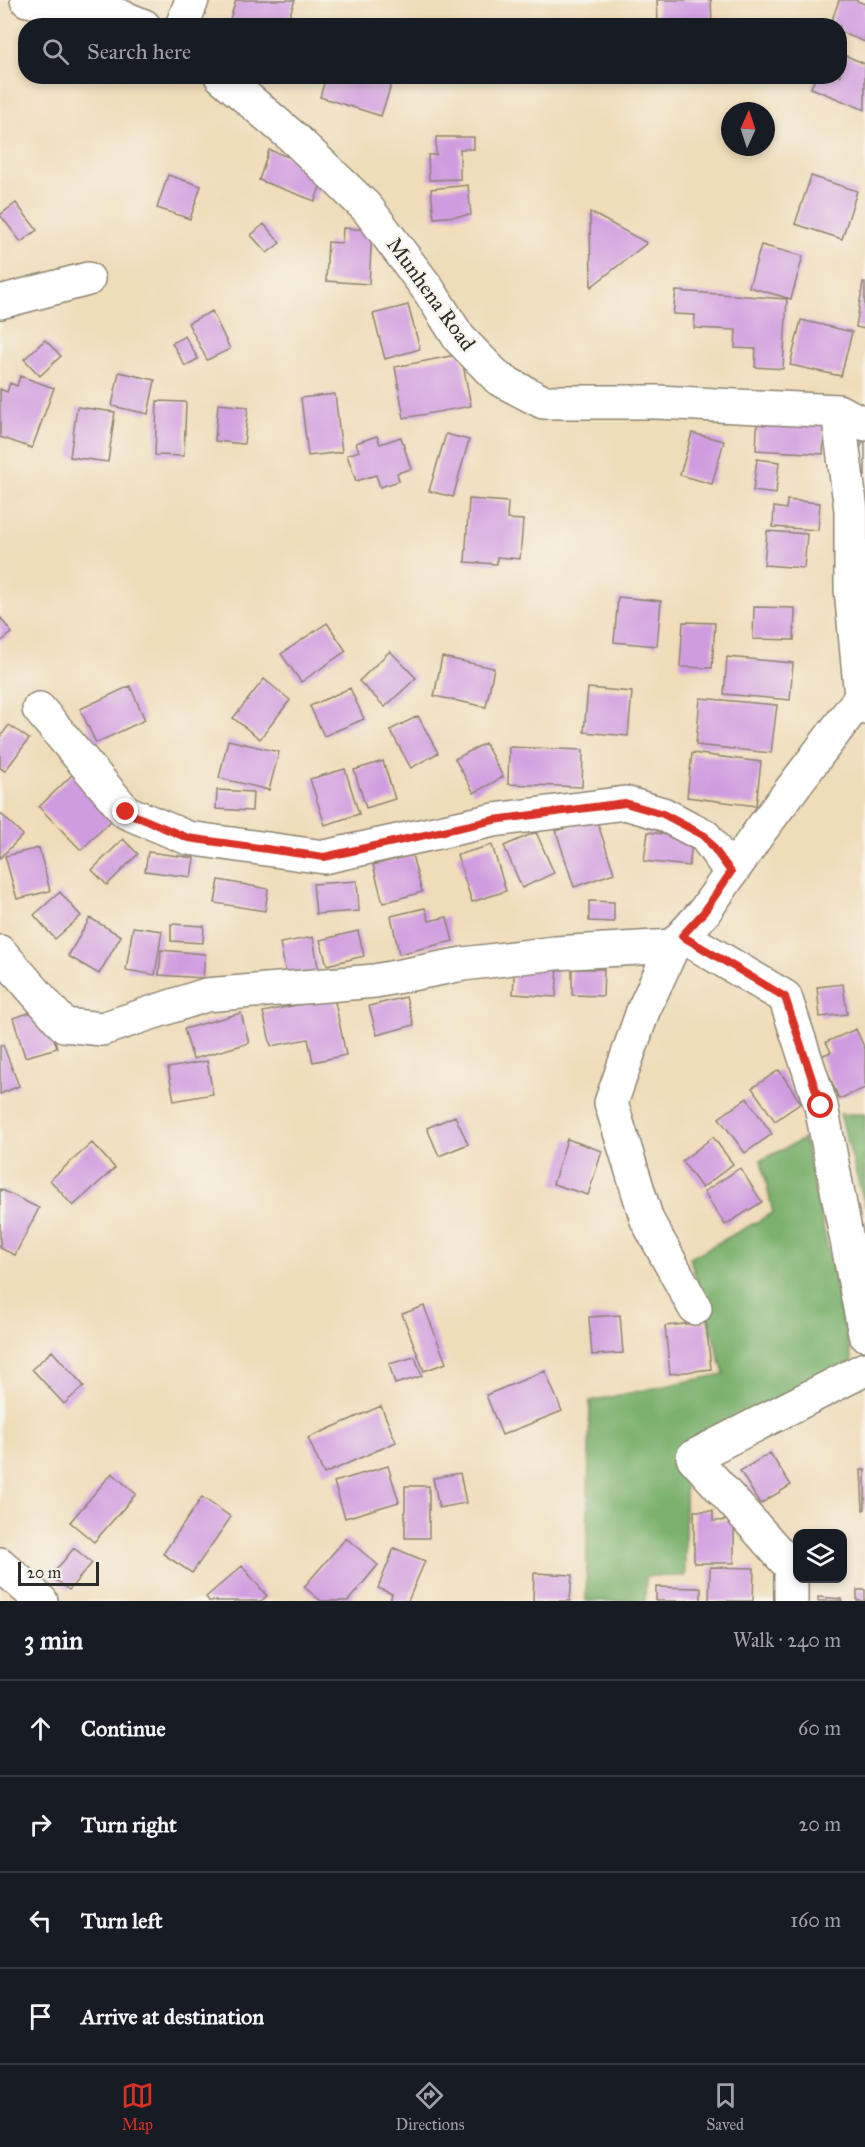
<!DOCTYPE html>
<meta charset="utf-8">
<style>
body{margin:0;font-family:"IM FELL Great Primer",serif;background:#20242c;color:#f1f3f6}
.controls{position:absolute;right:18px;bottom:18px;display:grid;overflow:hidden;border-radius:12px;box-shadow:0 3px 9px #0003}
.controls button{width:54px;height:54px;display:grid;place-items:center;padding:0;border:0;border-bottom:2px solid #363941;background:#171b24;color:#f1f3f6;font:30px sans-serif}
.compass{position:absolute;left:721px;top:102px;width:54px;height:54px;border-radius:50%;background:#171b24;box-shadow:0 3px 9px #0003;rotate:3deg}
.scale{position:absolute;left:18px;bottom:15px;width:81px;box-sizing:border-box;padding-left:6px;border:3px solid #2b2b2b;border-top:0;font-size:16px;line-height:21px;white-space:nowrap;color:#2b2b2b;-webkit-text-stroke:4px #f7f3e8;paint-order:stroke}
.stop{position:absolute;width:18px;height:18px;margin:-14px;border:4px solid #d93025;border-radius:50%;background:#fff}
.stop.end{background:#d93025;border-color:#fff;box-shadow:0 2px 6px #0008}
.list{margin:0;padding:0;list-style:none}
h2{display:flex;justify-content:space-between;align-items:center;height:78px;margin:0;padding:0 24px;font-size:26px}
h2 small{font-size:20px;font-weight:400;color:#9ea1a6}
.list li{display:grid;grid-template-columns:39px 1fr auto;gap:18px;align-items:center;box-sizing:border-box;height:96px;padding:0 24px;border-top:2px solid #363941}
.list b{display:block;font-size:22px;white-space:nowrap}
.list em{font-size:20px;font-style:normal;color:#9ea1a6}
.icon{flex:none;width:33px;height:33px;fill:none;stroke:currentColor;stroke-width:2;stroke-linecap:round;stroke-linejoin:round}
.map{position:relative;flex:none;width:865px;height:1601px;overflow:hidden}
.search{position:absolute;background:#171b24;box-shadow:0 3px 9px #0003;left:18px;right:18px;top:18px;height:66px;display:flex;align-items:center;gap:15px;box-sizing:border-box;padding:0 21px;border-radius:24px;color:#9ea1a6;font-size:22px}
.sheet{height:462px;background:#171b24}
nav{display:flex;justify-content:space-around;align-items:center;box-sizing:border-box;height:84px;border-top:2px solid #363941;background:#171b24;font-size:16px;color:#9ea1a6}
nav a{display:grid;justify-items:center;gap:3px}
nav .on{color:#d93025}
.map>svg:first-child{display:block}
.forest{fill:#7cb16d;stroke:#546e4c;stroke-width:1.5}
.building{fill:#d09ce0}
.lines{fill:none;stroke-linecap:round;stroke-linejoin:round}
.minor-casing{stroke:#8d8472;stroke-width:36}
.minor{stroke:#fff;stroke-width:33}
.route{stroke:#d93025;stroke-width:8}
.labels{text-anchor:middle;stroke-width:4.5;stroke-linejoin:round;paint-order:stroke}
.street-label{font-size:21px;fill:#2b2b2b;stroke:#f7f3e8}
</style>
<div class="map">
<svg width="865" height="1601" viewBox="0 0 865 1601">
<rect width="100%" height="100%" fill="#f7f3e8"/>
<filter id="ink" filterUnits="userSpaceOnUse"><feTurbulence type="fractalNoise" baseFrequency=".0167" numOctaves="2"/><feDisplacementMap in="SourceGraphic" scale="12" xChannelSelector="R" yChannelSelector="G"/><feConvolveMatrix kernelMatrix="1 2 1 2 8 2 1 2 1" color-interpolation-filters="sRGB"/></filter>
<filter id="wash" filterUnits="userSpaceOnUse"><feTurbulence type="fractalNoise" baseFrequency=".008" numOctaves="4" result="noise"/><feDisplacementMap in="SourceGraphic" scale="24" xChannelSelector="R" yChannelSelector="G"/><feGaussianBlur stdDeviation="1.35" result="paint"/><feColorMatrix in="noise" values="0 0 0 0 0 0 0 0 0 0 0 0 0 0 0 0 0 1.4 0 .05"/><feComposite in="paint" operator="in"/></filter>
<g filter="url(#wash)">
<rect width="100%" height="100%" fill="#efdcb9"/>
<path class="forest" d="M840,1114H865V1206Z
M804,1139L852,1361L685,1445V1576H646L645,1601H586L590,1401L724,1374L690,1258L773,1213L761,1160Z"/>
<g id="blocks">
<path class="building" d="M236,0H295L286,26H251L230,19Z
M657,0H711L712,26H658Z
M839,0H855L865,4V42L840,32V26H830Z
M840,53L865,64V110L811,88L816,76H840Z
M326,76H394L381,116L320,97Z
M436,137H474V149H460V179L429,180L428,155H436Z
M269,150L326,170L315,201L259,180Z
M168,175L201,186L190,219L157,208Z
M811,176L857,191L842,239L795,224Z
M468,185L471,215L434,218L431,189Z
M16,203L37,230L21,242L0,215Z
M590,212L647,243L591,287Z
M264,224L280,243L267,253L251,235Z
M343,228L372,230L369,284L326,281L328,242L342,243Z
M761,245L803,256L791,299L749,287Z
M863,282H865V329L856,327Z
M676,291L787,299L783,369L755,367L756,349L735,348L736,330L694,328L695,315L673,314Z
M408,305L420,349L385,359L373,314Z
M212,311L230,349L207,360L188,323Z
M801,320L852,332L841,376L790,365Z
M185,336L198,359L185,366L172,343Z
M45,340L61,356L40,376L24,359Z
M461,354L471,406L404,418L395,367Z
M119,372L155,380L148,414L112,406Z
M20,376L54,388L32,448L0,437V389L7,392L10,383L17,386Z
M335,394L342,452L308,456L301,398Z
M157,401L186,402L184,456L155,455Z
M218,404L248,407L244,444L215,441Z
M77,407L115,412L108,462L70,457Z
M758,410L825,414L823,454L756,450Z
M692,433L724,441L712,484L680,475Z
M446,434L469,440L453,497L429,491Z
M377,436L380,444L401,437L411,469L397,473L399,481L380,487L376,475L356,481L347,455L359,451L356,443Z
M865,438V476L850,469Z
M757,459L779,462L776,494L753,491Z
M469,499L508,502L507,519L523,520L520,559L497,557V564L465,562Z
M787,500L820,503L818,530L773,527L774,507L786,509Z
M767,531L807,534L804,568L764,565Z
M618,597L661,601L657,646L614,642Z
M754,607L795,608L794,640L753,639Z
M0,617L12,633L0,642Z
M683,622L715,623L712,668L680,667Z
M327,623L346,651L301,682L281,654Z
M390,651L416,678L385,707L359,681Z
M442,657L494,668L486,707L434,696Z
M727,657L793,663L790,700L724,694Z
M264,679L290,700L260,739L233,718Z
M130,686L145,720L96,743L80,709Z
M350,688L364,719L324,736L310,706Z
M588,688L632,692L628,736L584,732Z
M700,698L777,705L771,753L696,745Z
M418,716L438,753L411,768L390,730Z
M9,725L29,739L5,771L0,768V737Z
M228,740L279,752L269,790L219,778Z
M485,743L503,777L474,793L455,759Z
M509,747L583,750L582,787L508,784Z
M692,753L761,762L756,806L687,797Z
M383,761L395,799L366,808L354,770Z
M345,769L359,814L325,825L310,779Z
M74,773L116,816L81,850L39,807Z
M217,790L253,792L252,811L216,809Z
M0,813L23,835L0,858Z
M596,818L614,873L574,887L556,831Z
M536,832L554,873L522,888L504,846Z
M648,832L693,838L689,866L644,861Z
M123,839L138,854L107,885L92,870Z
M492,845L506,891L472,902L457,855Z
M39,848L50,891L17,899L5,856Z
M148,852L194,858L191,877L145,871Z
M412,855L422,892L383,903L373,865Z
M219,880L268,889L265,911L215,903Z
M357,881L359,911L316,914L313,884Z
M60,892L81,916L55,939L34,915Z
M589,901L614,902V922L589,921Z
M425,908L429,921L447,917L453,941L399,954L391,916Z
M90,918L121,936L99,974L68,956Z
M171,924L204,926L203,943L171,941Z
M133,927L162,931L155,975L126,970Z
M358,931L364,956L327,965L320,940Z
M313,937L319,973L287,979L280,943Z
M161,950L205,954L203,978L159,975Z
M515,962L558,964L556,997L513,994Z
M572,969H604L603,996L572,995Z
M843,984L847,1014L820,1017L817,987Z
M334,997L346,1055L313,1062L308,1039L271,1046L263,1012Z
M406,997L414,1025L377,1035L369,1006Z
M45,1008L57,1048L25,1057L13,1018Z
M241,1013L249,1043L193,1059L184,1029Z
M856,1029L865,1049V1088L839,1099L821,1056L831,1052L826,1042Z
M3,1045L19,1086L0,1094V1046Z
M207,1061L213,1094L174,1101L168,1068Z
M779,1070L801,1103L775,1121L752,1088Z
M747,1098L772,1134L745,1153L719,1118Z
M455,1116L468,1144L439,1156L427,1128Z
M713,1137L733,1164L702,1188L682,1161Z
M567,1139L602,1151L588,1195L553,1184Z
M92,1143L115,1168L73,1206L50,1180Z
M740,1168L762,1202L725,1225L704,1192Z
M0,1189L39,1208L15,1255L0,1248Z
M424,1306L446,1363L424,1371L402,1314Z
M620,1315L623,1353L592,1355L589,1317Z
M706,1322L711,1369L670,1374L665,1326Z
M52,1351L84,1386L64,1404L32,1369Z
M415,1357L422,1376L395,1384L389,1364Z
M545,1371L562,1411L502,1435L486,1395Z
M381,1406L396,1442L324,1474L308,1438Z
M770,1453L791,1485L760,1504L740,1471Z
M388,1466L399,1502L345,1518L334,1482Z
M861,1470H865V1509L863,1510Z
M112,1473L136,1494L94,1542L70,1522Z
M460,1473L466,1503L439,1508L433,1478Z
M405,1486H429V1538H405Z
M202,1497L231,1517L192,1573L163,1554Z
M694,1511H713V1521L734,1520V1563H694Z
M346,1538L378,1565L348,1601H321L304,1587Z
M74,1548L92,1563L69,1590L51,1576Z
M394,1548L425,1561L408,1601H390L392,1594L378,1588Z
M242,1566L267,1596L261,1601H209L206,1597Z
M710,1567L754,1568L753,1601H709Z
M534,1573L572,1575L570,1601H533Z
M656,1587L701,1588V1601H656Z
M857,1590H865V1601H857Z
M818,1597L842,1599V1601H818Z"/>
</g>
</g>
<g filter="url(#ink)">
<use href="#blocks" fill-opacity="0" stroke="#8d8472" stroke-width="1.5"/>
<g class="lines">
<defs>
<path id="minor" d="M27,0L112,13L144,26
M182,26L192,0
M221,76L295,139L367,208L428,289L459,338L499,379L543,402H657L838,411L865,424
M0,302L88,279
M838,411L851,510V589L861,697L865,708
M39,709L126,812L188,838L324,857L494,820L625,803L663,814L705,836L731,872
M682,936L785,997L821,1106L865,1334
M673,946L643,1011L611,1103L647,1220L695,1308
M0,952L64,1025L102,1029L206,995L375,981L463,964L555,953L673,946L704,912L760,831L861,697
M0,1564L41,1601
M791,1601V1567L693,1457L865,1369"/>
</defs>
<use href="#minor" class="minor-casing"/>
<use href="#minor" class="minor"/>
</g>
</g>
<g class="lines" filter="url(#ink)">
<path class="route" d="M126,812L188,838L324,857L494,820L625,803L663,814L705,836L731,872L704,912L682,936L785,997L821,1106"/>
</g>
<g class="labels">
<g class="street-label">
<text transform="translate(431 294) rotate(54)" y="7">Munhena Road</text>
</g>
</g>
</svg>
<div class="controls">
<button><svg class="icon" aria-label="layers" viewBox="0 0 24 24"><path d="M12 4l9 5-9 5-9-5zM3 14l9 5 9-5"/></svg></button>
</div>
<svg class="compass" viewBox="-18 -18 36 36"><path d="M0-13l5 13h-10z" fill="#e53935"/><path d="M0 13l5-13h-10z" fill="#9ea1a6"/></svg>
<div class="scale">20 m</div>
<div class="stop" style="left:821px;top:1106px"></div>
<div class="stop end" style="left:126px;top:812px"></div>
<div class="search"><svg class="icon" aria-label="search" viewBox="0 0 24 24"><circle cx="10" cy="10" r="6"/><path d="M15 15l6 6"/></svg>Search here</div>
</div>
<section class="sheet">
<h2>3 min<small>Walk · 240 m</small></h2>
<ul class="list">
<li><svg class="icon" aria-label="ahead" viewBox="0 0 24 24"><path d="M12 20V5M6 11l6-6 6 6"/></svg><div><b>Continue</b></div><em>60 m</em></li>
<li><svg class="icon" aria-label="right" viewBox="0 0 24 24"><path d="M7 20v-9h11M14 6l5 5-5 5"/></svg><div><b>Turn right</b></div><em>20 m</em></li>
<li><svg class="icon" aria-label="left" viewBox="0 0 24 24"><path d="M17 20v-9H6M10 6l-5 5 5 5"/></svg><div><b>Turn left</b></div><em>160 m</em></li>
<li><svg class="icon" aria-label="arrive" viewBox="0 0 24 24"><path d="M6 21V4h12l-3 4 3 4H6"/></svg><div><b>Arrive at destination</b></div></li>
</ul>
</section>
<nav>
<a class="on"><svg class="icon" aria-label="map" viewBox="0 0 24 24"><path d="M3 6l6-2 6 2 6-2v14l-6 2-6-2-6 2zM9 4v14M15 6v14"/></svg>Map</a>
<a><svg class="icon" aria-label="directions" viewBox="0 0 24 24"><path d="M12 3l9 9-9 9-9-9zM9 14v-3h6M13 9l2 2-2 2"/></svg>Directions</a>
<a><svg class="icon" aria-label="saved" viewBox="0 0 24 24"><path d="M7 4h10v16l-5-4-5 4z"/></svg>Saved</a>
</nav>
